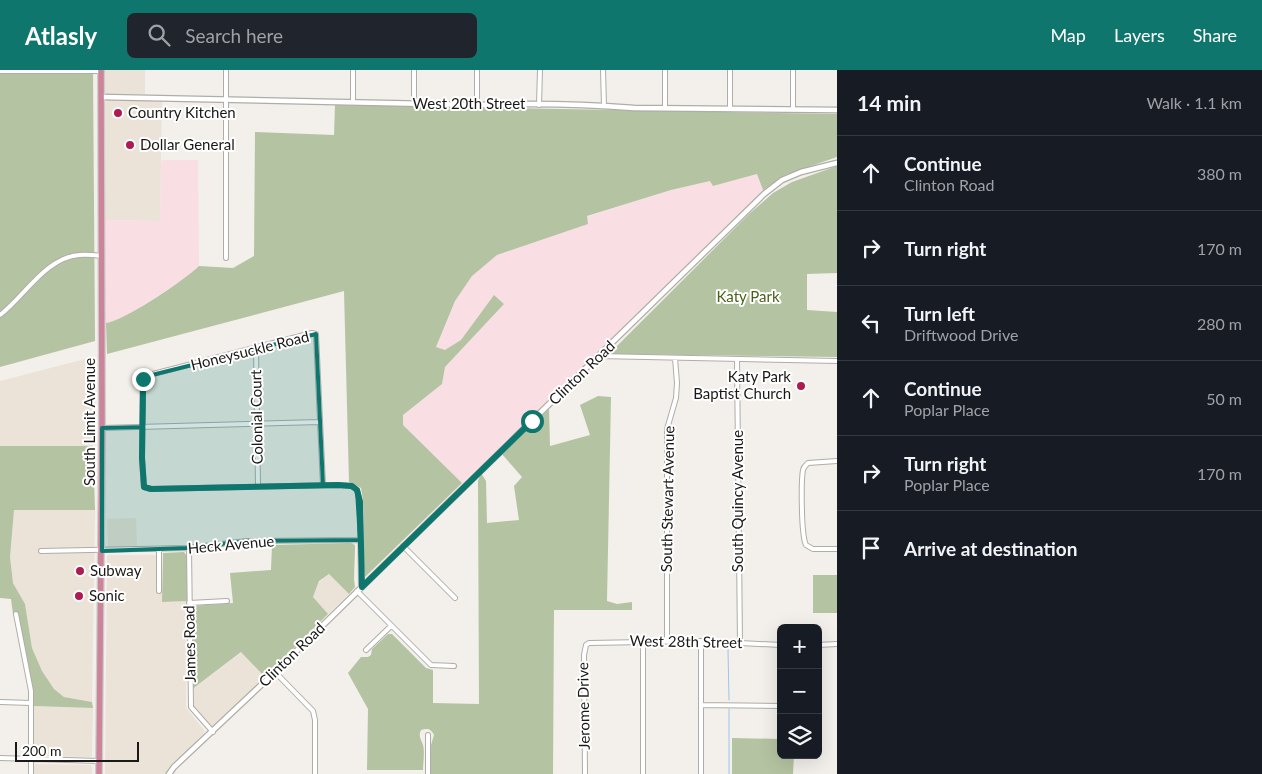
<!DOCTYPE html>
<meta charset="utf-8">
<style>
body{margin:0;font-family:Lato,sans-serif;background:#20242c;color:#f1f3f6}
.controls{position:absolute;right:15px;bottom:15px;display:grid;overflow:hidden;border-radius:8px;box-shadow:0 5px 20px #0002}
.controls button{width:45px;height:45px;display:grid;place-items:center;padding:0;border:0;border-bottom:1px solid #363941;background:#171b24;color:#f1f3f6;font:25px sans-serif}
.scale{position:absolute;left:15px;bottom:12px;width:124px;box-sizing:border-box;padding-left:5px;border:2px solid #1a1917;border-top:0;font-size:14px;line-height:18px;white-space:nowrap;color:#1a1917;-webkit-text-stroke:4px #fff;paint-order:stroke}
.stop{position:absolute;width:15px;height:15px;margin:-11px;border:4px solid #0f766e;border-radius:50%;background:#fff}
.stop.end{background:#0f766e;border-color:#fff;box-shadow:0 1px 5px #0008}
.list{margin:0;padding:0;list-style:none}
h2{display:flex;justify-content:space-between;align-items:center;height:65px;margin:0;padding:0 20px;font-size:21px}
h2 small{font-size:16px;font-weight:400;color:#9ea1a6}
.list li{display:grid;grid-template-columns:32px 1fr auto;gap:15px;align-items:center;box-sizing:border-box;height:75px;padding:0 20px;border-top:1px solid #363941}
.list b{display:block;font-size:19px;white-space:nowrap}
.list p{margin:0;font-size:16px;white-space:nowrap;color:#9ea1a6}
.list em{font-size:16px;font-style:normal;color:#9ea1a6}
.icon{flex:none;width:28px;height:28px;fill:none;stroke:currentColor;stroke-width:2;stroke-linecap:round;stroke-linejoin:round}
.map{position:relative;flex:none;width:837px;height:704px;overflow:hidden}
header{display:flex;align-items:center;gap:30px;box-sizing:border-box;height:70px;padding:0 25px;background:#0f766e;color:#fff}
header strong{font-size:24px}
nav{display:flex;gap:28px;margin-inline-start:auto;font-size:18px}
.search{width:350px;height:45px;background:#20242c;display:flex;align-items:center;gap:12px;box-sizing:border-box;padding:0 18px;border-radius:8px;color:#9ea1a6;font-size:19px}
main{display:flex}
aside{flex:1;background:#171b24}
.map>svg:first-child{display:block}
.built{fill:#ebe3d7}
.industrial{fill:#f9dee4}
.green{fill:#b4c3a1}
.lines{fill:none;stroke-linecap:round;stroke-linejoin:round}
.stream{stroke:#9cc5ef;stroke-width:1}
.minor-casing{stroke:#b0ada8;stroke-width:6}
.tertiary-casing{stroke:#b0ada8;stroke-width:7}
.trunk-casing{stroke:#cdcccc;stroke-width:8}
.minor{stroke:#fff;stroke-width:4}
.tertiary{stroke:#fff;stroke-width:4.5}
.trunk{stroke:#cc849a;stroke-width:5.5}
.route{stroke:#0f766e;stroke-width:6}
.marked{fill:#0f766e;fill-opacity:0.2;stroke:#0f766e;stroke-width:4;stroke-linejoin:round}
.poi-dot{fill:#ad1b50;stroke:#fff;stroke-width:2}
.labels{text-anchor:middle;stroke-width:4;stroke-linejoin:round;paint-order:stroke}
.street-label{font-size:15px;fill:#1a1917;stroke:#fff}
.poi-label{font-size:15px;fill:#1a1917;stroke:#fff;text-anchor:start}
.park-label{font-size:15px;fill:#486218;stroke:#fff}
</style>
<header>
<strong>Atlasly</strong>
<div class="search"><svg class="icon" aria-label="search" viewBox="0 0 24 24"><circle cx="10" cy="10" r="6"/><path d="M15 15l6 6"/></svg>Search here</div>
<nav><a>Map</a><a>Layers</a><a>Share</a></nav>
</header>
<main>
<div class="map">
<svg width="837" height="704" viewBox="0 0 837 704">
<rect width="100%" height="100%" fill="#f3efea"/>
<path class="built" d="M104,0H145V24H106L105,22Z
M108,30H162L160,151L105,150V33Z
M93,287V376H0V311Z
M14,440H95L92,632L64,627L54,619L42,601L32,578L25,534L13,513L10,487Z
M136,448L137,477L110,479L108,477L107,449Z
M108,485H162V532L187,531L186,635L187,639L204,660V663L166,704H105L107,487Z
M329,504L349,524L328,544L313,527L319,512Z
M242,582L265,607L213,658L210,657L192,637L191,620Z
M34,636L93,638L92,686L90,687L33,686Z
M33,694L90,695L92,697V704H33Z"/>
<path class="industrial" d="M162,90H198L199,196L189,206L129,244L112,252L106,253L105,150L160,151L161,94Z
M758,104L763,120L603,277L462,413L403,355V345L442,314L445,297L504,234L494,225L461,270L445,281L436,277L455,231L472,206L497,185L588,154L586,147L671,120L711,111L714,116Z"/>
<path class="green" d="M0,0H93L95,271L0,297Z
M335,35L837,44V87L785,105L763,120L757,104L713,116L710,111L671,120L587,146L588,154L497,185L472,206L455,231L436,277L445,280L461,270L494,225L504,234L445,297L442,314L403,345V355L462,413L365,507C361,478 367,447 361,418L349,412L344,221L107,284L106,253C124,251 185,210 199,196L233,198L254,186L255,62L334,65Z
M837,96V203L807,204V240L837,242V287L609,284L749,144L773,123L792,112Z
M598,326L611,327L607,531L617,534L632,532V540H554L553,704H431V675L434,665C431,659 428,658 421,660C418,667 421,669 423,675C425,682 423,693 423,700H367L368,639L348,603L361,587H368L371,585L372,579L388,564H392L426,598L433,600V633L479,634L478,411L481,403L486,411L487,453L519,450L514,416L522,407L502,384L549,339L550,376L590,365L580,335Z
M0,376H93L95,440H14L10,487L13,513L25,534L32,578L42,601L54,619L64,627L92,632L93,638L34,636L17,545L13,544L11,529L0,528Z
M351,473L355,475V479L354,509L355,517L349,524L329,504L319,511L313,527L328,544L265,607L241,582L191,620V536L233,533L230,503L271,500L272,475Z
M184,482L187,486V531L162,532L163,483Z
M813,505H837V543H813Z
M732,668L781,669V685H794L793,704H732Z"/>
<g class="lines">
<path class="stream" d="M728,579L729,630
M729,639V704"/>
<defs>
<path id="minor" d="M226,0V188
M353,0V31
M603,0L604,36
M665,0V38
M730,0V38
M793,0V39
M0,1H101
M414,34V0
M477,35V0
M539,35L540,0
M0,245C25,226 45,188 79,185C86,184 94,185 102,186
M256,277L258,416
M598,286L837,291
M737,290L740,573
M102,358L320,352
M837,391L808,393C805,396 804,396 803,400C801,411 801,465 806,475L813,479H837
M323,415L316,264L312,263L149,305L143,309L142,388L144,417L151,419L338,415L352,416L357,420L360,432L361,517
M403,476L455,528
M189,478L191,637L213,662
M159,480V521
M41,481L187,478L247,471L360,470
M357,521L431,595L454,596
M189,533L227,531
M16,544L31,621V704
M643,571V704
M667,571V359L676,328L677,313L675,288
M818,575L837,574
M366,580L391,556
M275,602L313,641L315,650V704
M0,632L31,633
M701,635L781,636
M0,688L100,691
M428,704V665
M585,704L584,585L586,575L589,573L701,571L781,575
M701,704V571"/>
<path id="tertiary" d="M101,27L477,35C529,33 582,34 634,38L837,40
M169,704L174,697L275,602L764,124L782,110L801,102L837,93"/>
<path id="trunk" d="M99,704L102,358L101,0"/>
</defs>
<use href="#minor" class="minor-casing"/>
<use href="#tertiary" class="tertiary-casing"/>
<use href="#trunk" class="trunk-casing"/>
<use href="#minor" class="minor"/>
<use href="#tertiary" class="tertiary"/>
<use href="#trunk" class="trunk"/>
</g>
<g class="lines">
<path class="route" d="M143,309L142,388L144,417L151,419L338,415L352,416L357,420L360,432L362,517L532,351"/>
</g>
<path class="marked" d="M316,264L323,415H347L357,420L360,470L247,471L187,478L102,481V358L143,357L144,307Z"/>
<g class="poi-dot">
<circle cx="118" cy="43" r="5"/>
<circle cx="130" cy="75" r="5"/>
<circle cx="801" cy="316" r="5"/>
<circle cx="80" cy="501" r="5"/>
<circle cx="79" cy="526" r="5"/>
</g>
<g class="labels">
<g class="street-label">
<text x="469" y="39">West 20th Street</text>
<text transform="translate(250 281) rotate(-14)" y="5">Honeysuckle Road</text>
<text transform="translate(582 303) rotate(-44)" y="5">Clinton Road</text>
<text transform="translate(257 347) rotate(-91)" y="5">Colonial Court</text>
<text transform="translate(90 352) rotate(-90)" y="5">South Limit Avenue</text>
<text transform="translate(668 429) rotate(-89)" y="5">South Stewart Avenue</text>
<text transform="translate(738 431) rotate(-90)" y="5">South Quincy Avenue</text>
<text transform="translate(231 475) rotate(-5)" y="5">Heck Avenue</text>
<text transform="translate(686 572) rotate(1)" y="5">West 28th Street</text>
<text transform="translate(190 574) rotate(-91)" y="5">James Road</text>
<text transform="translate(292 585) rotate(-44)" y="5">Clinton Road</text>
<text transform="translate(584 636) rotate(-91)" y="5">Jerome Drive</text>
</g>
<g class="poi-label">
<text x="128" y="48">Country Kitchen</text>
<text x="140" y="80">Dollar General</text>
<text x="791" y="312" text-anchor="end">Katy Park<tspan x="791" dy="17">Baptist Church</tspan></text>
<text x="90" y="506">Subway</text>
<text x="89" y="531">Sonic</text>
</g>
<g class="park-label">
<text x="748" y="232">Katy Park</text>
</g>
</g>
</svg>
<div class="controls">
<button>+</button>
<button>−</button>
<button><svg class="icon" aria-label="layers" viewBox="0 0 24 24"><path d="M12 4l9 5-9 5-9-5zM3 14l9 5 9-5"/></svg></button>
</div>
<div class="scale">200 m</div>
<div class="stop" style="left:532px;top:351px"></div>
<div class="stop end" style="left:143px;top:309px"></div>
</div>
<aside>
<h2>14 min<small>Walk · 1.1 km</small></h2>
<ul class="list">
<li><svg class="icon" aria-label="ahead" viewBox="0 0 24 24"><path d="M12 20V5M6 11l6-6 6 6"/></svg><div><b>Continue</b><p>Clinton Road</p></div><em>380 m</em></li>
<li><svg class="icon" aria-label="right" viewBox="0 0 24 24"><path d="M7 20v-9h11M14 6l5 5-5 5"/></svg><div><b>Turn right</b></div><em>170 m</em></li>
<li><svg class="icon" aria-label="left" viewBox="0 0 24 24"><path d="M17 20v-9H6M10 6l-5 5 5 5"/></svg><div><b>Turn left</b><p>Driftwood Drive</p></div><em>280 m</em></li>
<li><svg class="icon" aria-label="ahead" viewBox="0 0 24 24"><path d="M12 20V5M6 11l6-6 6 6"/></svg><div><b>Continue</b><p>Poplar Place</p></div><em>50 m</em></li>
<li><svg class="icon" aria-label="right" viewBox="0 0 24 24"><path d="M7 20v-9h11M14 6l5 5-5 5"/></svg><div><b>Turn right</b><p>Poplar Place</p></div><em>170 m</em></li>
<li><svg class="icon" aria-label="arrive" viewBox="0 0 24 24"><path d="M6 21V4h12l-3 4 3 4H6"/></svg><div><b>Arrive at destination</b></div></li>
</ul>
</aside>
</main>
